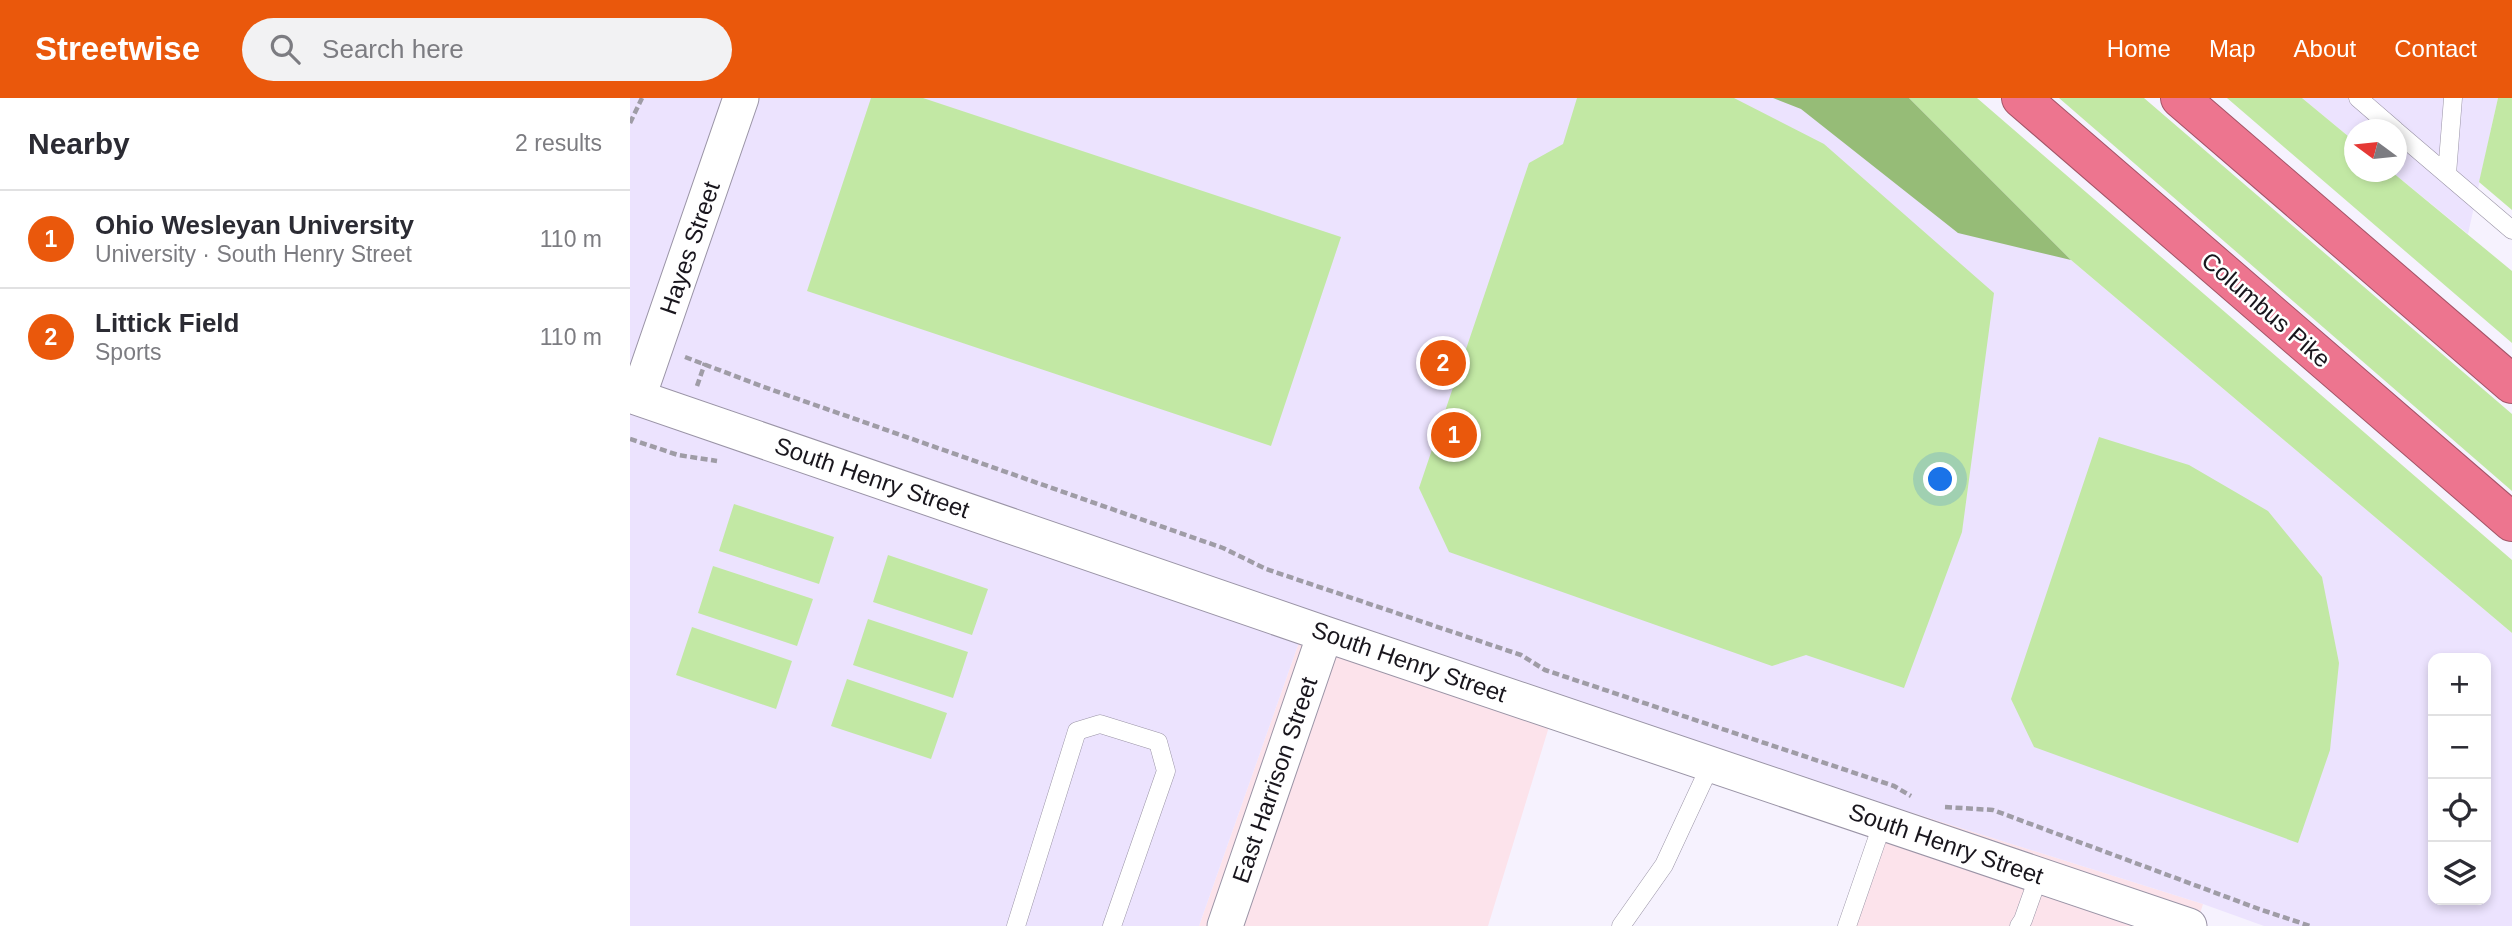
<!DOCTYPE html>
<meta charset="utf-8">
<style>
body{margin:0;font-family:Helvetica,sans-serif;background:#f2f2f3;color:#2b2b33}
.controls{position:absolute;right:21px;bottom:21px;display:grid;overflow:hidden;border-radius:14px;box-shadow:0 4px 10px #0003}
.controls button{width:63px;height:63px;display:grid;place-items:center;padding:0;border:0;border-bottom:2px solid #e1e1e2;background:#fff;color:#2b2b33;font:35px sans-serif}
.compass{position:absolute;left:1714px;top:21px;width:63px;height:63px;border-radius:50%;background:#fff;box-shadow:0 4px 10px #0003;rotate:285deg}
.you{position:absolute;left:1311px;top:382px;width:24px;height:24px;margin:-18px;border:5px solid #fff;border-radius:50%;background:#1a73e8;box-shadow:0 0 0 10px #1a73e833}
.badge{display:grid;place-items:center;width:46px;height:46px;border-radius:50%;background:#ea580c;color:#fff;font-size:23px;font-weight:700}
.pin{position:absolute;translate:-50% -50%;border:4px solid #fff;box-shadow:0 2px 7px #0006}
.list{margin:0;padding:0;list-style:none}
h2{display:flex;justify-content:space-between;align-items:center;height:91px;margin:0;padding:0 28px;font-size:30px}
h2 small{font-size:23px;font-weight:400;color:#7c7c81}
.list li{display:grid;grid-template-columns:46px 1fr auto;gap:21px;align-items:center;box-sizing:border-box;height:98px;padding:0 28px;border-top:2px solid #e1e1e2}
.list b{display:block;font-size:26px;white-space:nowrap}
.list p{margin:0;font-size:23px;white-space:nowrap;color:#7c7c81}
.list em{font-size:23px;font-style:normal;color:#7c7c81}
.icon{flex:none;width:38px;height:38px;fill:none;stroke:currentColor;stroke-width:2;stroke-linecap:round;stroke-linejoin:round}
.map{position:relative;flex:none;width:1882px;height:828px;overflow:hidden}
header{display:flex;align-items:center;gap:42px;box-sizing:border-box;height:98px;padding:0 35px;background:#ea580c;color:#fff}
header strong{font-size:33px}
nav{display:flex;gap:38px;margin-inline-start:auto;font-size:24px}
.search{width:490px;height:63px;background:#f2f2f3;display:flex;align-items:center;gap:18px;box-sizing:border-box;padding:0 24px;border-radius:38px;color:#7c7c81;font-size:26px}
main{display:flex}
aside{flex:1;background:#fff}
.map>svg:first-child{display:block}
.commercial{fill:#fce3eb}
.built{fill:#ece3fe;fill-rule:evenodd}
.green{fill:#c2e8a4}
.forest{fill:#96bc77}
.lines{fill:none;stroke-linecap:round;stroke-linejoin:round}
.service-casing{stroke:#9a94a6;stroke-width:19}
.minor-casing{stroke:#9a94a6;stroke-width:37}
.motorway-casing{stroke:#a35467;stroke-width:40}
.path{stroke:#9f9ca6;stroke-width:4.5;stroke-dasharray:7 3.5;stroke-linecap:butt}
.service{stroke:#fff;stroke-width:18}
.minor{stroke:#fff;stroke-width:35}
.motorway{stroke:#ed758f;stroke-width:38}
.labels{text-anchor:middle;stroke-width:5;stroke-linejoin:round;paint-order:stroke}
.street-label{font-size:24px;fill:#19161d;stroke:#fff}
</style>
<header>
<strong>Streetwise</strong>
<div class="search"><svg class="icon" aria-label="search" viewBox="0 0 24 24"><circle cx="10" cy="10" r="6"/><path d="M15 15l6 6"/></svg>Search here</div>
<nav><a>Home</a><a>Map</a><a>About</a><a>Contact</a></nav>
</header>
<main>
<aside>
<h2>Nearby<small>2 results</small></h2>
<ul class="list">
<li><span class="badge">1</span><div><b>Ohio Wesleyan University</b><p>University · South Henry Street</p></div><em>110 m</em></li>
<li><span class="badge">2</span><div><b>Littick Field</b><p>Sports</p></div><em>110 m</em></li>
</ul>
</aside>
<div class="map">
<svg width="1882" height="828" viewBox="0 0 1882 828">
<rect width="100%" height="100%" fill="#f6f2fe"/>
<path class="commercial" d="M680,513L929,596L858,828H569Z
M1264,709L1573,806L1566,828H1226Z"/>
<path class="built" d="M0,0H1260L1441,162L1882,535V828H1634L1573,806L1264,709L680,513L569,828H0ZM1803,560H1856V802H1803Z
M1672,0H1868L1838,136L1762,74H1766V32H1724V43Z"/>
<path class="green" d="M241,0H293L711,139L641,348L177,193Z
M947,0H1104L1194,46L1364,195L1332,434L1274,590L1176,557L1142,568L819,454L789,390L899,65L933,46Z
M1279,0H1347L1882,462V535L1441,162Z
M1429,0H1514L1882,316V393Z
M1597,0H1672L1724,43V74H1762L1882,173V245Z
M1868,0H1882V112L1849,84Z
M1469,339L1559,367L1638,413L1692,479L1709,565L1700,652L1668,745L1404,649L1381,601Z
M104,406L204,439L189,486L89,453Z
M258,457L358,491L342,537L243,504Z
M83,468L183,501L167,548L68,515Z
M238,521L338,554L323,600L223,567Z
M62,529L162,563L146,611L46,577Z
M217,581L317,615L301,661L201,628Z"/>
<path class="forest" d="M1143,0H1279L1441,162L1328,135L1171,11Z"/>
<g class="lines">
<defs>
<path id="service" d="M1728,0L1765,32
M1766,33L1882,132
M1817,76L1823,0
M386,828L447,633L470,626L528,644L536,673L482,828
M991,828L1034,767L1081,666
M1217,828L1253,724
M1389,828L1393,822L1409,777"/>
<path id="minor" d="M0,297L695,536L1559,828
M8,299L111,0
M595,828L695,536"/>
<path id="motorway" d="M1391,0L1882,424
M1550,0L1882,286"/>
</defs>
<use href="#service" class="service-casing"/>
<use href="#minor" class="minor-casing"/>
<use href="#motorway" class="motorway-casing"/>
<path class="path" d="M0,25L12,0
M55,259L131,288L593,450L636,471L891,557L915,572L1264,688L1281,698
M67,288L75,265
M0,341L48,357L87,363
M1315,709L1363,712L1629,811L1680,828"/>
<use href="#service" class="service"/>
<use href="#minor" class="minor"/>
<use href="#motorway" class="motorway"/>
</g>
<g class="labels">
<g class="street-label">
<text transform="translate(60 150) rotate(-71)" y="8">Hayes Street</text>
<text transform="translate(1636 212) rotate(41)" y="8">Columbus Pike</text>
<text transform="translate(242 380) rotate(19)" y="8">South Henry Street</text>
<text transform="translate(779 564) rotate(19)" y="8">South Henry Street</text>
<text transform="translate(645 682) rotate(-71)" y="8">East Harrison Street</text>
<text transform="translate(1316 746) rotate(19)" y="8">South Henry Street</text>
</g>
</g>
</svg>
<div class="controls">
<button>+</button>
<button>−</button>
<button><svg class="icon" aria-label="locate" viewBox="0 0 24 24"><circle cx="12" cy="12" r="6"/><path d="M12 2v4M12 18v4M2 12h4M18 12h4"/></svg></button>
<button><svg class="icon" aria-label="layers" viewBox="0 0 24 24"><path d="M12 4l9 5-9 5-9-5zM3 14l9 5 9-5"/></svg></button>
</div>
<svg class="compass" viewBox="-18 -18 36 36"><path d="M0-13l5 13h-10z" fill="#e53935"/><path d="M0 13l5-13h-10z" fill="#7c7c81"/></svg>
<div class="you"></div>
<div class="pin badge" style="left:824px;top:337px">1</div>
<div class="pin badge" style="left:813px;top:265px">2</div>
</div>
</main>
